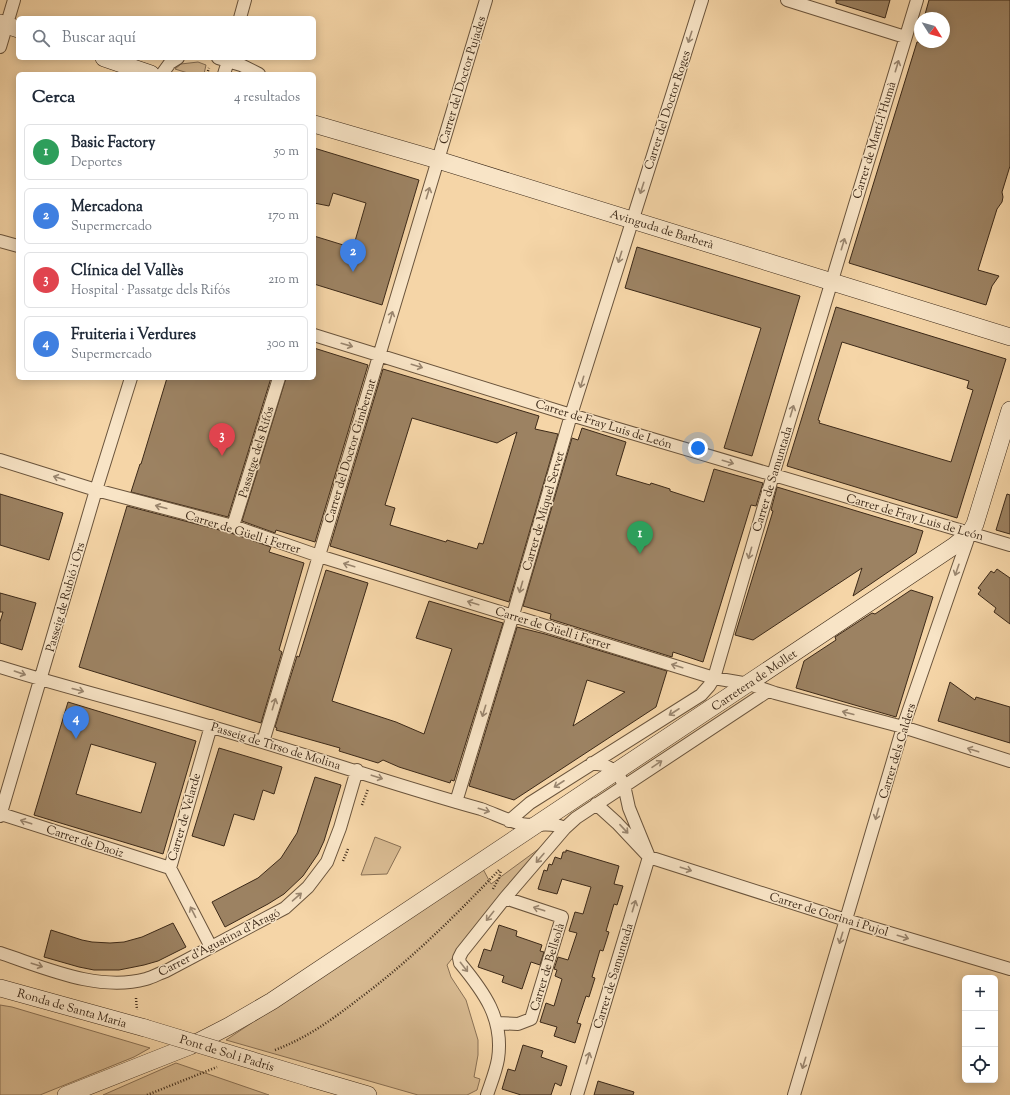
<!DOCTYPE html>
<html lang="es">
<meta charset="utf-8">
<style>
body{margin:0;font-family:"Sorts Mill Goudy",serif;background:#f6f6f7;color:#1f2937}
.controls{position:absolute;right:12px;bottom:12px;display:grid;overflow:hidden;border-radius:6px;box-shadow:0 2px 10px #0003}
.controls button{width:36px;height:36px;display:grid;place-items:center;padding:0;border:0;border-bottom:1px solid #e0e1e3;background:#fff;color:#1f2937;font:20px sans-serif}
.compass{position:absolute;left:914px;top:12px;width:36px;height:36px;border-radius:50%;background:#fff;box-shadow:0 2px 10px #0003;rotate:127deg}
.you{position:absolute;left:698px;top:448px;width:14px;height:14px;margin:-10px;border:3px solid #fff;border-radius:50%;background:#1a73e8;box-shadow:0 0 0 6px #1a73e833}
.badge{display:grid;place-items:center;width:26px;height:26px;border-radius:50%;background:#111827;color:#fff;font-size:13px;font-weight:700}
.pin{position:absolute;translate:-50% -33px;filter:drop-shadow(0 1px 2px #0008)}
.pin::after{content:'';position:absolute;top:21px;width:14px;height:12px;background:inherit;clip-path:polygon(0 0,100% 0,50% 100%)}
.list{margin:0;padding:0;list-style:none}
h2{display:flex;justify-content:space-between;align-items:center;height:52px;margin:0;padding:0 16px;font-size:17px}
h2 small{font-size:13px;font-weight:400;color:#747a83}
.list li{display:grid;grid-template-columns:26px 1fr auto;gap:12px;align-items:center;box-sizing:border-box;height:56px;margin:0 8px 8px;padding:0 8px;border:1px solid #e0e1e3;border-radius:6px}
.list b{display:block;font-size:15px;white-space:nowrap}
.list p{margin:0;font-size:13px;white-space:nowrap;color:#747a83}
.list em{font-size:13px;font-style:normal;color:#747a83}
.icon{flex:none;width:22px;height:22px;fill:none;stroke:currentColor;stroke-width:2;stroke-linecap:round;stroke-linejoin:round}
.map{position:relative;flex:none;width:1010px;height:1095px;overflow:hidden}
.search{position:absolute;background:#fff;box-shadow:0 2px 10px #0003;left:16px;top:16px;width:300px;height:44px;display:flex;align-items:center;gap:10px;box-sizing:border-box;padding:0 14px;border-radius:6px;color:#747a83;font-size:15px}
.panel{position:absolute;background:#fff;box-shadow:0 2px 10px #0003;left:16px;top:72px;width:300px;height:308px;border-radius:6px}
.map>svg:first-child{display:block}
.green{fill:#d6b88f;stroke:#897054}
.building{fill:#9c8262;stroke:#3c2918;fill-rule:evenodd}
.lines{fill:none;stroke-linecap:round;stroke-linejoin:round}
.street-casing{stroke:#6a543c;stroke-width:14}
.secondary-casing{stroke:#3c2918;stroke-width:18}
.path{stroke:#3c2918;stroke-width:2.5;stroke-dasharray:1 2;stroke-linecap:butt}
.street{stroke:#f8e4c6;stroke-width:12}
.secondary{stroke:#f8e4c6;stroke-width:17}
.secondary-bridge-casing{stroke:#3c2918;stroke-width:18;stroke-linecap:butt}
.secondary-bridge{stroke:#f8e4c6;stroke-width:17}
.oneway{stroke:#9a866f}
.labels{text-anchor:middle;stroke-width:3;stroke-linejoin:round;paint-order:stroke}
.street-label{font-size:12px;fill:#3c2918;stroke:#f8e4c6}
</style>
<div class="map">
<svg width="1010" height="1095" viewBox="0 0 1010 1095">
<rect width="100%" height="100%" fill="#f5d5a7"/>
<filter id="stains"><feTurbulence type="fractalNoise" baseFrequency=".005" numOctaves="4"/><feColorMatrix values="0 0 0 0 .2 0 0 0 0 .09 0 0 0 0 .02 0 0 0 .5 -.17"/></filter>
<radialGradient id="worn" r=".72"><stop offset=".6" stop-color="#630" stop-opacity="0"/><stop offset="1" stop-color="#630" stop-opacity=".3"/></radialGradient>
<path class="green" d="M198,62L206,65L204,74H191L175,69L181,64Z
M375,837L401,847L387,874L361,875Z
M540,848L447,965L451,977L466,1000L478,1040V1055L474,1077L480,1079L477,1090L467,1095H418L226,1040L483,869L491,884Z
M0,1005L12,1007L150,1048L134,1057L40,1095H0Z
M176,1063L269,1095H103Z"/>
<path class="building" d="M836,0H890L885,18L836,3Z
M929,0H1010V166L1002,192L1003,197L1002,202L997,209L978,270L999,276L992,286L986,305L849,263L917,42H944V18H924Z
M314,148L419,180L382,305L314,284V236L353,248L366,203L333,193L329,206L314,203Z
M637,247L800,296L752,456L724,448L761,328L625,288Z
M836,307L1006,359L957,518L787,466ZM842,342L969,381L967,388L973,390L951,462L819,423L820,421L818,420Z
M314,348L368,365L315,542L276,530L275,533L242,521L286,378H314Z
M383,369L539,416L535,429L558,434L509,602L330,546ZM412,418L497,443L517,432L483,544L479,543L477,549L447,540L446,542L390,525L395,508L385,505Z
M167,378H271L228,517L131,492L140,464H141Z
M582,428L626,442L616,475L650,485L651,483L670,489V491L704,502L714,469L763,483L756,506L751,505L703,662L673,652L672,657L550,619L551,614L523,606L572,438L578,440Z
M777,487L923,531L916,553L853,596L862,568L753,640L735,635L773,511L771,510Z
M0,494L63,513L49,560L0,545Z
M1007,494L1010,495V534L996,530Z
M127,506L231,533L271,547L269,552L304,563L279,650L282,652L261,723L79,667Z
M997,569L1010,578V624L994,612L996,608L978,594L981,590L978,588L991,571L994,573Z
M326,570L368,583L332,701L396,722L424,734L452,649L416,638L429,601L503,623L454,781L451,780L450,783L399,767L383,760L378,763L339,751L340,748L276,730L277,728L275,727L297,656L299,657Z
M911,590L933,597L896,717L796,688L804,661L836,640L835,637L872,613L875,614Z
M0,593L36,603L22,650L0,643V622L3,612H0Z
M517,627L545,634L667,671L656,707L514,800L469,786ZM587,680L625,692L573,726Z
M950,682L975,700L976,697L1010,707V743L938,721Z
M68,702L196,741L163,854L34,815ZM91,744L156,763L141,813L76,794Z
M219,748L282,767L274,794L263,790L254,820L234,814L224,846L192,836Z
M315,777L341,785L324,841L318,854L303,876L284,894L268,904L225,927L212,902L258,878L281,858L297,833Z
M566,850L619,866L614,884L623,886L617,905L614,904L606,931L609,932L603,951L600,950L592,977L595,978L589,997L586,996L577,1023L581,1024L575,1043L554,1036L557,1027L540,1022L546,1003L554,1006L562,979L555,976L557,970L554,969L558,957L568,960L577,933L569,931L575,912L583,914L591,887L562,879L557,894L538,889L544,870L547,871L549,864L552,865L555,857L561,859L563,852H566Z
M173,923L186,947L158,961L144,965L119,970H94L79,967L44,957L51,930L82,940L92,942L110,943L124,942L142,937Z
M499,925L517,931L516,936L542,945L540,951L544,952L540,965L531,962L522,989L502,982L504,976L478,967L484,949L491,951Z
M523,1045L543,1051L541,1057L567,1066L561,1086L555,1083L551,1095H521L502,1089L508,1069L515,1071Z
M598,1081L634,1092L633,1095H594Z"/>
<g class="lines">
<defs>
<path id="street" d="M787,0L905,37
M240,18L245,0
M0,47L14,0
M218,58L241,65L259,74
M162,74L170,63L178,58
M224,74L229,58
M0,241L18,246
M314,335L571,415L1010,545
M0,460L96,490L233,526L319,556L714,678L749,684L775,693L903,727L1010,761
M233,526L279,378
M0,667C70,689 142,706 212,727C302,753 391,784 481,809C495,814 508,821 522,824C537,827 552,821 565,828
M263,742L486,0
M456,802L513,615L571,415L702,0
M596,804L617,823L649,857L846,920L1010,969
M1,814L170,868
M0,816L96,490L131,378
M509,821L530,803L701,695L709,686L714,678L773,475L917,0
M211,947L170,868L211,726
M0,953C46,968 98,992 146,979C153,977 160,973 166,971L285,908L308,887L327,862L340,828L357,770
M497,1023L518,1024L531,1019L562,917L505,898
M487,1095C491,1083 496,1071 498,1059C504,1019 484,992 460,963L459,958L462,952L505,898L565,828L576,818L768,691
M577,1095L649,857L629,808L624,785L617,772L604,765L592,763
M794,1095L903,727L970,533"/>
<path id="secondary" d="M0,23L18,29
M104,58L151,74
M314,124L438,160L1010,337
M0,988L145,1028
M310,1078L368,1095
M66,1095L190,1046L229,1026L272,1001L954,546L970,533L975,524L1010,410"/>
</defs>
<use href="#street" class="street-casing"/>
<use href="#secondary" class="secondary-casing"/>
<path class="path" d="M207,74L209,68
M362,805L368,789
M343,861L348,849
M493,889L499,878L501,870
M136,998L137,1010
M275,1050C307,1038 333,1019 360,998C411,960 456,915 500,869
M147,1095L217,1067"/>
<use href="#street" class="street"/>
<use href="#secondary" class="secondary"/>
<defs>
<path id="secondary-bridge" d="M145,1028L310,1078"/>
</defs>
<use href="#secondary-bridge" class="secondary-bridge-casing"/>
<use href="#secondary-bridge" class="secondary-bridge"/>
</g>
<defs><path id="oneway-shaft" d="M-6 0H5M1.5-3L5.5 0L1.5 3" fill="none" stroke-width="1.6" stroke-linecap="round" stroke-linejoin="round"/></defs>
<g class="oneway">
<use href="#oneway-shaft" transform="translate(690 37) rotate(108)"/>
<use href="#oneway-shaft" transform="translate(897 66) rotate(-73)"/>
<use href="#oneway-shaft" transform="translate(642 188) rotate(108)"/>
<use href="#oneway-shaft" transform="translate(428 193) rotate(-73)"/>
<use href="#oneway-shaft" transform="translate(843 244) rotate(-73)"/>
<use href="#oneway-shaft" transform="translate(620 257) rotate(107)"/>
<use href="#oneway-shaft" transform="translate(391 317) rotate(-73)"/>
<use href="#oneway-shaft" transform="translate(347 345) rotate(16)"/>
<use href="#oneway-shaft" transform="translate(417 366) rotate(17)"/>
<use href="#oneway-shaft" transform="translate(582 382) rotate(107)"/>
<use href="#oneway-shaft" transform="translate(792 411) rotate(-73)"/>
<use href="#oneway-shaft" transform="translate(728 462) rotate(17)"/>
<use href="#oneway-shaft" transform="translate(59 478) rotate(-163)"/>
<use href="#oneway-shaft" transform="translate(161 507) rotate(-165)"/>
<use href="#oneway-shaft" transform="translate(750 553) rotate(106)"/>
<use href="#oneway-shaft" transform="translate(349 565) rotate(-163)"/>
<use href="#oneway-shaft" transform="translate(957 570) rotate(109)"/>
<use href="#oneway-shaft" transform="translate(521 587) rotate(106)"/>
<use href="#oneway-shaft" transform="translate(473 603) rotate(-163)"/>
<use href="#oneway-shaft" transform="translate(677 666) rotate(-163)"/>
<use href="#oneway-shaft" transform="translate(20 673) rotate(19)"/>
<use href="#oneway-shaft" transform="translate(78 690) rotate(15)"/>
<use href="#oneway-shaft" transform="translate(274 704) rotate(-73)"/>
<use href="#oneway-shaft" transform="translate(484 711) rotate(107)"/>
<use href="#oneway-shaft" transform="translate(674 712) rotate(147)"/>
<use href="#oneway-shaft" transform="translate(848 713) rotate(-165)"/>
<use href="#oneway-shaft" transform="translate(973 750) rotate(-162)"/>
<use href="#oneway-shaft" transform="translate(657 764) rotate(-34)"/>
<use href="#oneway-shaft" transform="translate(377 777) rotate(18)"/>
<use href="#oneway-shaft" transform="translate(559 784) rotate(147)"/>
<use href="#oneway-shaft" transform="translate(484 810) rotate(17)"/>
<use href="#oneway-shaft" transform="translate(877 814) rotate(106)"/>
<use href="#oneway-shaft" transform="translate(26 822) rotate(-162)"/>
<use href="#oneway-shaft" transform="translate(624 829) rotate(47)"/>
<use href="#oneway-shaft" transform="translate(540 858) rotate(131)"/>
<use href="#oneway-shaft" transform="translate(686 869) rotate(18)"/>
<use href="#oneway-shaft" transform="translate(297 897) rotate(-41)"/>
<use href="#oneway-shaft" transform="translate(634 906) rotate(-73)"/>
<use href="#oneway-shaft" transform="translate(539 909) rotate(-162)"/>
<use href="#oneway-shaft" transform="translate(193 912) rotate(-117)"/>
<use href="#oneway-shaft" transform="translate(490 916) rotate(129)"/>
<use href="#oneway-shaft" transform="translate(903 937) rotate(17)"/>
<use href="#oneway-shaft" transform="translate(841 938) rotate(107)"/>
<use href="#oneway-shaft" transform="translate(37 965) rotate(18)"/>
<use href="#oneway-shaft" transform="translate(464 967) rotate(52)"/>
<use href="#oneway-shaft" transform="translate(588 1058) rotate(-73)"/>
<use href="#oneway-shaft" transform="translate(804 1063) rotate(107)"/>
</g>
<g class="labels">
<g class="street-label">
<text transform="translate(462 80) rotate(-73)" y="4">Carrer del Doctor Pujades</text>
<text transform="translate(667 110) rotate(-72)" y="4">Carrer del Doctor Roges</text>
<text transform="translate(874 140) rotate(-73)" y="4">Carrer de Martí-l'Humà</text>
<text transform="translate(662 229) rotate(17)" y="4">Avinguda de Barberà</text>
<text transform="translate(604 424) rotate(17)" y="4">Carrer de Fray Luis de León</text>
<text transform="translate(350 451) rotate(-73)" y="4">Carrer del Doctor Gimbernat</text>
<text transform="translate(256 452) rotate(-73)" y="4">Passatge dels Rifós</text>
<text transform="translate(772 479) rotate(-73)" y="4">Carrer de Samuntada</text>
<text transform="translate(543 511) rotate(-74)" y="4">Carrer de Miquel Servet</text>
<text transform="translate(915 517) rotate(16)" y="4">Carrer de Fray Luis de León</text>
<text transform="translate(243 532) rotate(17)" y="4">Carrer de Güell i Ferrer</text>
<text transform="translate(65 597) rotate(-74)" y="4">Passeig de Rubió i Ors</text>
<text transform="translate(553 628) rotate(17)" y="4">Carrer de Güell i Ferrer</text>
<text transform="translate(754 680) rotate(-34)" y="4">Carretera de Mollet</text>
<text transform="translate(276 746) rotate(17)" y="4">Passeig de Tirso de Molina</text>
<text transform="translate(897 751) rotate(-73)" y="4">Carrer dels Calders</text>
<text transform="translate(184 817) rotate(-74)" y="4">Carrer de Velarde</text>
<text transform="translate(85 841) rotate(18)" y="4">Carrer de Daoiz</text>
<text transform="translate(829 914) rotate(17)" y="4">Carrer de Gorina i Pujol</text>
<text transform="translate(219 942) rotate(-27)" y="4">Carrer d'Agustina d'Aragó</text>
<text transform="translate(547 967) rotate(-73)" y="4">Carrer de Bellsolà</text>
<text transform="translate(613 976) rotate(-73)" y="4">Carrer de Samuntada</text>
<text transform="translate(72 1008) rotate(16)" y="4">Ronda de Santa Maria</text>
<text transform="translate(227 1053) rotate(17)" y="4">Pont de Sol i Padrís</text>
</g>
</g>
<rect width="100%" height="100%" filter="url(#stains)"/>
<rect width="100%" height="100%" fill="url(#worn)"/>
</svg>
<div class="controls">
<button>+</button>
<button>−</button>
<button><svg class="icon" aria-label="locate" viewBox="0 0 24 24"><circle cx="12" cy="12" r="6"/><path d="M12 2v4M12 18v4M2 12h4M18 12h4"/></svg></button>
</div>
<svg class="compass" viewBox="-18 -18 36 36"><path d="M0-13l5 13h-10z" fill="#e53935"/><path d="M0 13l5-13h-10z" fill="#747a83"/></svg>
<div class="you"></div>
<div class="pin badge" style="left:640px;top:554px;background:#2e9e5b">1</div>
<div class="pin badge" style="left:353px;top:272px;background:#3f7fe0">2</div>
<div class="pin badge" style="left:222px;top:456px;background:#e0444e">3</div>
<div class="pin badge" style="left:76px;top:739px;background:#3f7fe0">4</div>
<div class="search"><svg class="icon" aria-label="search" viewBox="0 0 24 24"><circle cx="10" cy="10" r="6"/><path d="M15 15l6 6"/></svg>Buscar aquí</div>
<section class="panel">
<h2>Cerca<small>4 resultados</small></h2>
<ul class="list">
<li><span class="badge" style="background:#2e9e5b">1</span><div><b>Basic Factory</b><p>Deportes</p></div><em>50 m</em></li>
<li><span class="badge" style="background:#3f7fe0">2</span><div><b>Mercadona</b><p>Supermercado</p></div><em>170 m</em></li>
<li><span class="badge" style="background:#e0444e">3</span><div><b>Clínica del Vallès</b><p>Hospital · Passatge dels Rifós</p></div><em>210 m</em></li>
<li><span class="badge" style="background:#3f7fe0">4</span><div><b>Fruiteria i Verdures</b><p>Supermercado</p></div><em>300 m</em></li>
</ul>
</section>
</div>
